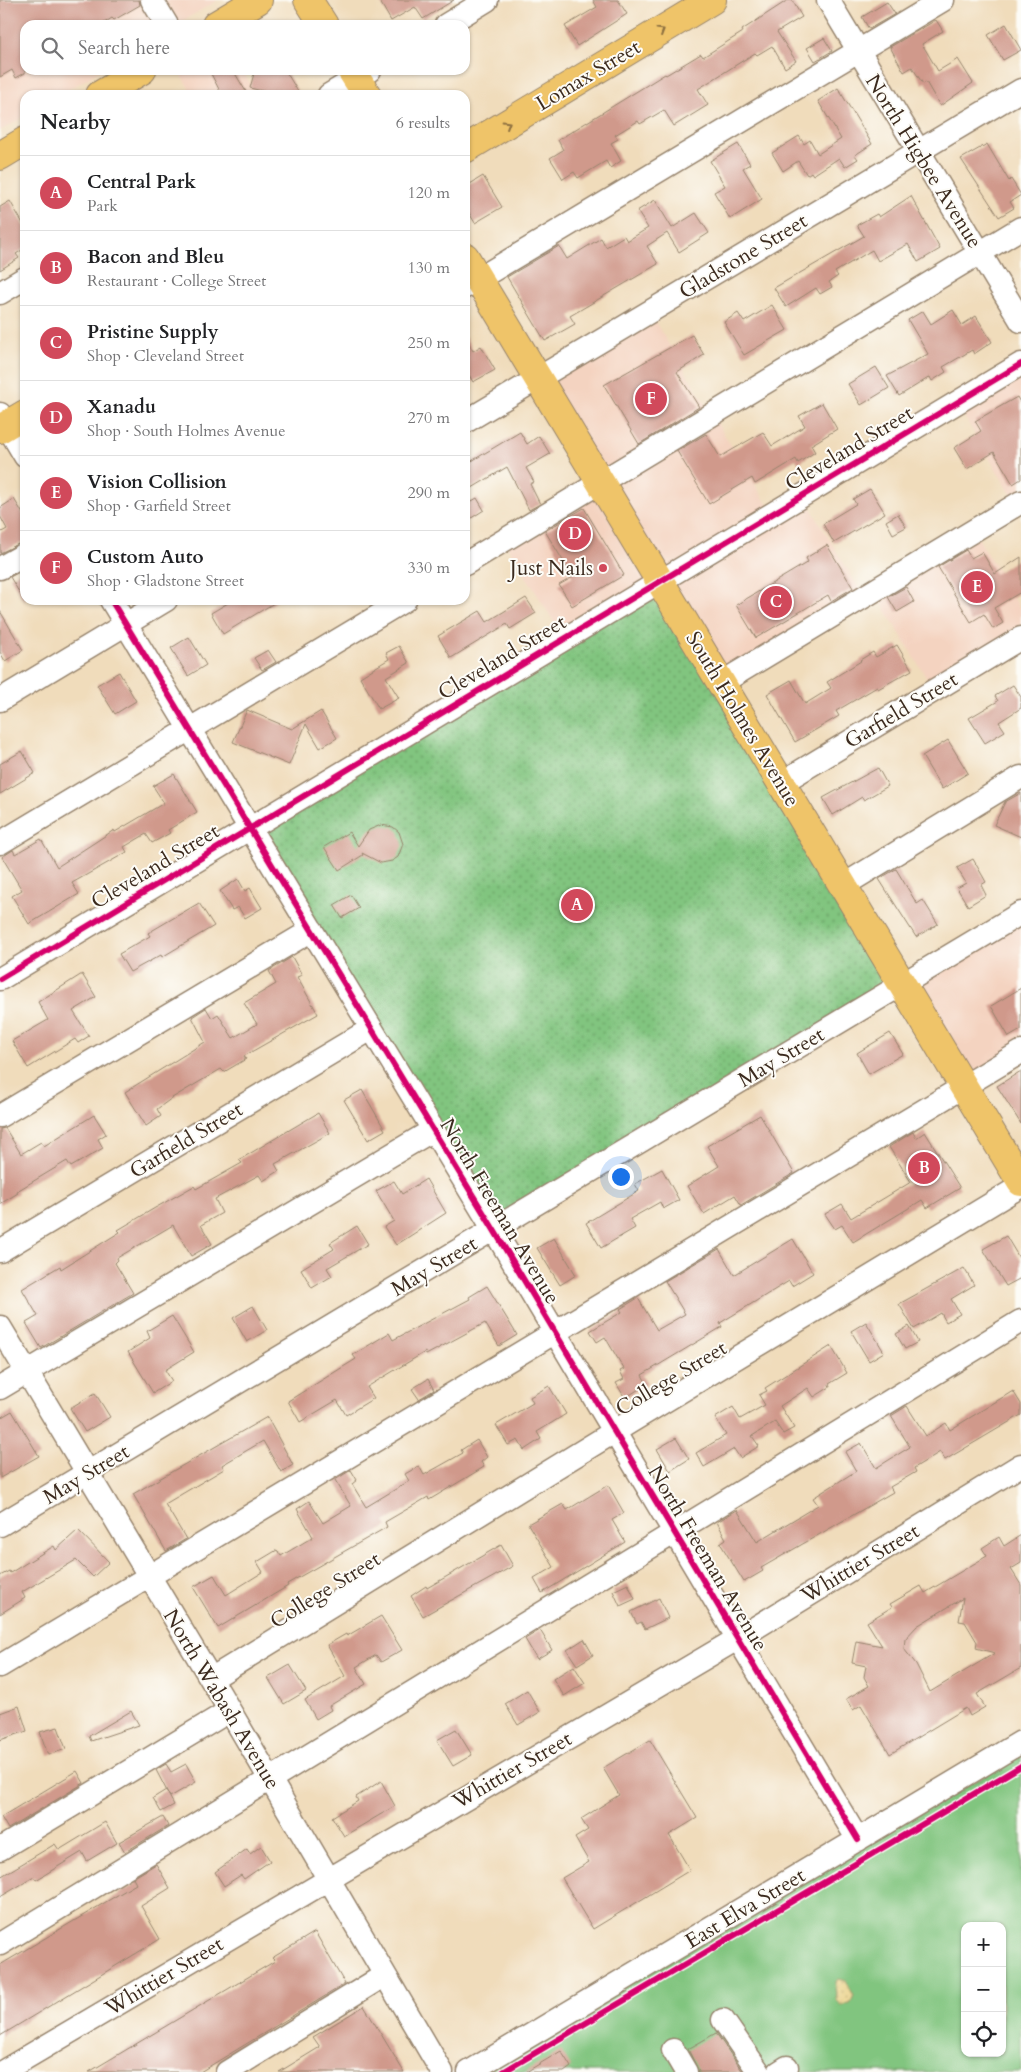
<!DOCTYPE html>
<meta charset="utf-8">
<style>
body{margin:0;font-family:Cardo,serif;background:#f6f6f6;color:#202124}
.controls{position:absolute;right:15px;bottom:15px;display:grid;overflow:hidden;border-radius:10px;box-shadow:0 1px 4px #0004}
.controls button{width:45px;height:45px;display:grid;place-items:center;padding:0;border:0;border-bottom:1px solid #e0e0e0;background:#fff;color:#202124;font:25px sans-serif}
.you{position:absolute;left:620px;top:1176px;width:18px;height:18px;margin:-12px;border:4px solid #fff;border-radius:50%;background:#1a73e8;box-shadow:0 0 0 8px #1a73e833}
.badge{display:grid;place-items:center;width:32px;height:32px;border-radius:50%;background:#d1495b;color:#fff;font-size:16px;font-weight:700}
.pin{position:absolute;translate:-50% -50%;border:2px solid #fff;box-shadow:0 1px 5px #0006}
.list{margin:0;padding:0;list-style:none}
h2{display:flex;justify-content:space-between;align-items:center;height:65px;margin:0;padding:0 20px;font-size:21px}
h2 small{font-size:16px;font-weight:400;color:#757577}
.list li{display:grid;grid-template-columns:32px 1fr auto;gap:15px;align-items:center;box-sizing:border-box;height:75px;padding:0 20px;border-top:1px solid #e0e0e0}
.list b{display:block;font-size:19px;white-space:nowrap}
.list p{margin:0;font-size:16px;white-space:nowrap;color:#757577}
.list em{font-size:16px;font-style:normal;color:#757577}
.icon{flex:none;width:28px;height:28px;fill:none;stroke:currentColor;stroke-width:2;stroke-linecap:round;stroke-linejoin:round}
.map{position:relative;flex:none;width:1021px;height:2072px;overflow:hidden}
.search{position:absolute;background:#fff;box-shadow:0 1px 4px #0004;left:20px;top:20px;width:450px;height:55px;display:flex;align-items:center;gap:12px;box-sizing:border-box;padding:0 18px;border-radius:15px;color:#757577;font-size:19px}
.panel{position:absolute;background:#fff;box-shadow:0 1px 4px #0004;left:20px;top:90px;width:450px;height:515px;border-radius:15px}
.map>svg:first-child{display:block}
.built{fill:#f4d3c0}
.grass{fill:#81c57f;stroke:#5e784e;fill-rule:evenodd}
.sand{fill:url(#sand-dots);stroke:#94825e}
.park{fill:url(#park-dots);stroke:#5e784e}
.building{fill:#d0998b;fill-rule:evenodd}
.lines{fill:none;stroke-linecap:round;stroke-linejoin:round}
.minor-casing{stroke:#96836c;stroke-width:25}
.major-casing{stroke:#96836c;stroke-width:30}
.minor{stroke:#fff;stroke-width:22}
.major{stroke:#efc469;stroke-width:28}
.cycleway-casing{stroke:#fdfcf7;stroke-width:9}
.cycleway{stroke:#d6006c;stroke-width:6}
.oneway{stroke:#8c6f40}
.poi-dot{fill:#d1495b;stroke:#fdfcf7;stroke-width:2}
.labels{text-anchor:middle;stroke-width:4;stroke-linejoin:round;paint-order:stroke}
.street-label{font-size:21px;fill:#3b2a1e;stroke:#fdfcf7}
.poi-label{font-size:21px;fill:#3b2a1e;stroke:#fdfcf7;text-anchor:end}
</style>
<div class="map">
<svg width="1021" height="2072" viewBox="0 0 1021 2072">
<defs>
<pattern id="sand-dots" width="8" height="8" patternUnits="userSpaceOnUse" patternTransform="scale(1.25)"><rect width="8" height="8" fill="#eeda9e"/><path d="M2 2h.1M6 6h.1" fill="none" stroke="#cdbb88" stroke-width="1.8" stroke-linecap="round"/></pattern>
<pattern id="park-dots" width="8" height="8" patternUnits="userSpaceOnUse" patternTransform="scale(1.25)"><rect width="8" height="8" fill="#81c57f"/><path d="M2 2h.1M6 6h.1" fill="none" stroke="#6ba067" stroke-width="1.8" stroke-linecap="round"/></pattern>
</defs>
<rect width="100%" height="100%" fill="#fdfcf7"/>
<filter id="ink" filterUnits="userSpaceOnUse"><feTurbulence type="fractalNoise" baseFrequency=".02" numOctaves="2"/><feDisplacementMap in="SourceGraphic" scale="10" xChannelSelector="R" yChannelSelector="G"/><feConvolveMatrix kernelMatrix="1 2 1 2 8 2 1 2 1" color-interpolation-filters="sRGB"/></filter>
<filter id="wash" filterUnits="userSpaceOnUse"><feTurbulence type="fractalNoise" baseFrequency=".0096" numOctaves="4" result="noise"/><feDisplacementMap in="SourceGraphic" scale="20" xChannelSelector="R" yChannelSelector="G"/><feGaussianBlur stdDeviation="1.12" result="paint"/><feColorMatrix in="noise" values="0 0 0 0 0 0 0 0 0 0 0 0 0 0 0 0 0 1.4 0 .05"/><feComposite in="paint" operator="in"/></filter>
<g filter="url(#wash)">
<rect width="100%" height="100%" fill="#f0dcbb"/>
<path class="built" d="M0,0H218L176,25H25V70H101L60,95H25V116L0,131Z
M185,70H242L257,95H193L180,73Z
M649,312L772,512L803,495L864,597L721,683L564,638L504,541L601,483L538,378Z
M1021,364V502L1017,504L956,403Z
M974,531L1021,610V638L934,690L874,591Z
M1021,913V1052L964,1086L903,984Z"/>
<path class="grass" d="M1021,1755V2072H469ZM965,1926H1002V2053H965Z"/>
<path class="sand" d="M838,1979L845,1981L854,1995L850,2004L842,2005L836,2000L837,1994L835,1983Z"/>
<path class="park" d="M659,581L903,984L494,1230L251,826Z"/>
<g id="blocks">
<path class="building" d="M0,0H139L140,5L114,20L112,18L101,25H25V73L16,78L12,70L0,77Z
M379,0H454L423,19L415,7L391,21Z
M593,0H618L627,14L577,46L565,26L597,7Z
M788,0H792L802,17L777,32L796,61L785,68L772,46L757,55L755,53L698,89L708,105L674,126L664,110L640,124L638,121L615,135L618,139L611,143L621,161L610,168L606,161L578,178L574,172L563,179L550,158L563,150L558,140L665,74L666,75L701,54L703,57L743,32L742,30Z
M887,2L895,14L869,29L862,17Z
M936,20L943,31L922,44L938,71L958,59L973,83L940,106L926,82L923,84L912,67L904,72L890,47Z
M1006,24L1021,50L1003,60L988,35Z
M824,38L832,51L815,61L807,48Z
M209,70H233L248,95H222Z
M255,70H285L300,95H278L250,88Z
M838,88L872,144L855,155L858,159L845,167L839,158L813,175L811,172L807,175L798,161L783,171L772,153L799,136L804,144L810,140L818,154L841,139L818,101Z
M738,144L750,164L743,168L762,199L730,219L714,192L725,186L710,161Z
M987,144L1009,181L1011,179L1021,195L1010,202L1014,208L999,217L961,159Z
M483,176L502,207L475,223L465,206V187Z
M911,196L940,249L918,262L908,244L878,261L872,250L835,272L838,276L829,282L832,287L820,294L816,288L786,307L774,288L864,236L857,225L877,214L879,217Z
M655,200L672,228L696,213L709,233L679,252L667,233L647,246L658,264L570,316L575,324L545,341L507,277L559,246L567,259L601,238L606,247L624,236L627,241L648,228L637,211Z
M10,201L25,227V248L16,254L19,258L0,270V207Z
M772,305L787,330L744,355L724,322L738,313L744,322Z
M953,310L962,325L976,316L992,342L974,354L972,350L943,367L946,372L932,381L930,377L899,396L887,376L928,354L908,320L923,311L931,324Z
M692,335L704,355L677,372L699,407L639,444L604,385Z
M465,337L473,351L481,346L495,370L473,382L465,368Z
M876,367L889,388L861,405L848,384Z
M1017,397L1021,404V479L1013,484L994,452L967,469L954,448L981,431L975,421Z
M822,403L837,429L811,445L815,452L798,463L796,459L755,484L752,478L709,504L677,451L706,434L720,457L763,432L772,446L805,426L799,416Z
M520,432L527,444L539,436L550,454L526,468L534,482L530,484L540,504L529,510L507,467L472,488L465,477V465Z
M870,489L885,513L834,543L823,524L856,504L853,499Z
M477,498L484,510L465,522V505Z
M14,499L25,517V541L0,553V533L7,529L0,516V508Z
M584,508L624,575L572,606L559,585L573,577L545,531Z
M898,514L906,527L893,534L886,521Z
M827,545L853,588L831,601L828,595L756,638L736,605L808,562L806,558Z
M966,550L971,558L982,552L995,574L1021,557V592L994,608L1003,623L993,629L984,614L971,622L938,567Z
M25,569V602L10,577Z
M906,587L914,602L897,612L888,597Z
M526,598L536,613L510,629L507,624L451,658L438,636L480,611L487,622Z
M233,600H279L223,634L211,613Z
M0,611L23,650L5,661L0,652Z
M189,637L206,665L188,676L171,648Z
M897,645L912,670L878,689L877,687L836,711L839,716L795,742L767,694L791,680L805,704L831,688L827,682L861,661L860,660L873,652L876,657Z
M399,646L409,663L386,677L399,698L379,709L360,677L389,659L386,653Z
M268,650L276,662L262,670L254,658Z
M119,672L136,701L115,714L97,685Z
M1013,685L1021,697V708L999,722L1005,731L985,743L969,718L998,701L995,696Z
M247,710L292,729L321,711L337,738L320,748L306,724L289,765L233,742Z
M948,740L968,773L942,789L922,756Z
M22,751L35,773L0,794V764Z
M878,768L888,786L864,800L862,797L833,815L823,798Z
M174,774L197,812L168,830L170,833L152,843L146,834L124,847L127,852L72,883L79,894L29,924L12,896L22,890L2,857L13,850L15,854L41,839L57,867L114,830L115,832L164,803L153,786Z
M1021,793V837L994,825L1005,802Z
M381,825L393,827L399,832L403,844L398,857L392,861L381,863L362,853L363,855L339,870L324,847L349,832L358,846L369,830Z
M973,859L986,882L981,885L986,895L968,906L957,888L966,883L957,868Z
M896,869L917,904L923,900L938,924L916,937L879,879Z
M238,879L245,891L250,888L262,908L245,918L238,907L232,910L220,891Z
M351,895L359,908L342,918L334,905Z
M199,903L214,926L162,957L161,955L130,972L119,954L150,936L148,933Z
M292,957L302,975L297,977L318,1014L244,1056L246,1059L224,1072L221,1069L172,1098L157,1109L161,1116L146,1126L125,1092L205,1042L192,1017L206,1008L212,1018L218,1014L233,1038L257,1024L244,1003L276,984L269,971Z
M82,974L96,997L73,1011L89,1036L78,1043L75,1039L28,1068L12,1041L48,1020L38,1002Z
M1021,988V1030L1009,1037L991,1006Z
M890,1033L903,1054L869,1074L857,1053Z
M1021,1071V1124L997,1086Z
M362,1090L385,1130L368,1140L344,1100Z
M318,1113L330,1133L275,1164L279,1171L263,1181L259,1175L215,1199L222,1213L201,1225L212,1244L191,1256L173,1225L117,1258L118,1260L115,1263L133,1293L41,1348L26,1323L38,1316L22,1289L60,1266L61,1269L120,1232L118,1230L155,1208L194,1186L196,1189L242,1163L239,1160Z
M94,1115L106,1134L98,1139L103,1148L71,1167L67,1161L17,1191L18,1193L0,1204V1129L5,1128L21,1154L41,1142L44,1146Z
M760,1115L794,1173L741,1205L735,1195L704,1214L687,1186L719,1166L707,1146Z
M913,1132L916,1138L925,1132L960,1188L927,1208L922,1200L853,1242L842,1225L835,1229L825,1214L842,1204L851,1218L911,1182L889,1147Z
M662,1169L679,1200L663,1209L660,1202L630,1219L635,1228L601,1248L586,1223L639,1191L635,1184Z
M426,1179L446,1213L396,1245L384,1227L394,1221L376,1191L394,1181L402,1194Z
M357,1226L368,1244L327,1268L332,1276L312,1288L301,1269L334,1249L330,1243Z
M1006,1236L1021,1261V1278L1006,1286L983,1249Z
M554,1238L576,1275L560,1285L537,1248Z
M793,1239L813,1273L792,1286L789,1281L720,1323L722,1327L642,1375L647,1384L625,1398L616,1383L624,1379L620,1371L624,1369L605,1337L597,1342L590,1331L622,1312L620,1309L638,1298L657,1330L685,1314L665,1281L719,1249L734,1275Z
M964,1268L974,1285L951,1299L960,1314L946,1322L941,1313L914,1329L899,1304Z
M487,1286L517,1335L499,1346L485,1323L426,1355L425,1352L367,1387L374,1398L346,1415L337,1400L300,1422L288,1401L356,1359L353,1355L389,1333L393,1340L470,1299L469,1297Z
M253,1306L267,1330L247,1342L233,1318Z
M172,1316L194,1352L165,1370L172,1381L153,1393L128,1352L150,1338L147,1331Z
M866,1322L884,1352L869,1361L851,1331Z
M909,1326L918,1342L905,1349L896,1334Z
M831,1346L847,1373L829,1384L830,1387L814,1397L808,1388L780,1406L794,1428L783,1434L775,1422L752,1436L759,1446L740,1458L734,1449L704,1467L696,1453L726,1435L715,1418L733,1407L740,1419L765,1405L759,1395L767,1391L765,1388Z
M428,1379L434,1390L419,1399L412,1389Z
M549,1386L566,1414L537,1432L541,1439L524,1450L518,1440L508,1445L496,1425L533,1403L530,1397Z
M1013,1391L1021,1404V1415L945,1460L940,1452L914,1468L916,1472L890,1487L893,1492L761,1568L763,1571L744,1582L720,1543L726,1539L717,1522L737,1510L757,1542L818,1505L813,1498L856,1471L845,1452L861,1443L876,1468L910,1447L891,1416L907,1406L926,1436L946,1423L950,1430Z
M95,1393L110,1417L85,1432L70,1408Z
M12,1411L39,1456L0,1478V1418Z
M267,1417L293,1465L281,1472L263,1441L222,1465L224,1469L165,1504L186,1539L166,1551L133,1494Z
M676,1438L689,1459L670,1471L657,1449Z
M477,1440L487,1457L481,1462L484,1467L429,1500L428,1497L385,1522L387,1527L287,1584L288,1586L218,1628L193,1587L214,1575L226,1595L263,1572L257,1562L277,1550L281,1556L313,1537L297,1509L309,1501L323,1523L351,1506L335,1480L351,1470L357,1480L352,1484L366,1507L409,1481L405,1474L419,1466L424,1475L463,1453L461,1450Z
M608,1485L624,1513L612,1520L625,1542L542,1593L534,1579L554,1567L528,1524L563,1504L567,1510Z
M78,1530L109,1562L93,1577L76,1560L22,1592L25,1598L0,1614V1576L9,1571L10,1573L54,1546L56,1550Z
M1021,1535V1563L1011,1569L1021,1585V1668L977,1694L985,1707L970,1716L966,1708L890,1754L861,1705L853,1710L846,1699L869,1686L864,1677L866,1666L852,1663L856,1641L882,1646L867,1622L892,1607L890,1604L921,1586L925,1593L987,1556L982,1548L999,1537L1004,1546ZM963,1598L959,1621L965,1622L977,1642L976,1648L995,1653L930,1692L916,1664L904,1649L905,1639L917,1626Z
M501,1545L513,1566L423,1616L411,1596L426,1586L427,1588Z
M628,1584L635,1599L620,1606L613,1591Z
M659,1598L668,1618L645,1629L641,1622L637,1624L631,1612Z
M381,1616L402,1650L381,1662L376,1655L356,1667L366,1684L329,1706L331,1710L316,1719L305,1700L345,1676L327,1645L346,1634L347,1636Z
M540,1630L552,1650L537,1659L525,1639Z
M584,1639L593,1655L577,1665L567,1650Z
M290,1665L306,1691L284,1704L268,1678Z
M574,1666L585,1683L564,1696L553,1679Z
M527,1690L540,1712L518,1725L505,1704Z
M19,1706L27,1731L0,1740V1713Z
M131,1711L139,1725L91,1741L89,1736Z
M58,1727L66,1749L48,1755L40,1732Z
M456,1729L472,1755L453,1766L437,1740Z
M650,1740L697,1818L669,1835L690,1870L593,1929L562,1878L589,1862L575,1838L588,1830L581,1819L619,1795L603,1768Z
M166,1764L171,1772L186,1764L196,1782L170,1797L156,1770Z
M77,1771L84,1783L8,1829L1,1817Z
M381,1781L395,1806L344,1836L332,1817L358,1801L356,1797Z
M166,1790L174,1805L161,1812L153,1798Z
M163,1817L168,1826L125,1852L119,1842Z
M105,1822L117,1843L87,1861L82,1852L36,1880L34,1877L0,1897V1877L55,1844L59,1850Z
M261,1846L270,1861L244,1879L241,1875L224,1886L215,1872L247,1849L250,1854Z
M156,1864L170,1888L141,1906L160,1939L0,2036V1965L136,1884L133,1878Z
M315,1932L345,1984L200,2072H89L275,1961L272,1958Z
M364,2006L404,2072H279L320,2047L313,2037Z
M716,2033L743,2072H699L688,2049Z
M561,2051L571,2067L564,2072H526Z"/>
</g>
</g>
<g filter="url(#ink)">
<use href="#blocks" fill-opacity="0" stroke="#96836c" stroke-width="1"/>
<g class="lines">
<defs>
<path id="minor" d="M152,0L167,25
M828,0L1021,321
M446,25L487,0
M329,95L370,70
M465,287L943,0
M0,293L25,278
M0,414L25,456
M465,422L1021,90
M465,564L1021,228
M0,568L25,554
M111,600L494,1230L858,1840
M721,683L1021,502
M0,700L166,600
M781,783L1021,638
M0,843L405,600
M844,885L1021,777
M0,979L1021,364
M0,1116L312,930
M0,1251L371,1029
M0,1327L220,1694L442,2072
M0,1388L433,1130
M0,1525L1021,913
M0,1666L1021,1052
M211,1679L630,1422L1021,1186
M0,1849L229,1711
M0,1944L1021,1321
M723,2020L759,2072
M673,2050L686,2072
M2,2072L737,1639L1021,1465
M227,2072L385,1975
M469,2072L1021,1742
M779,2072L787,2067"/>
<path id="major" d="M308,0L324,25
M216,25L258,0
M351,70L367,95
M100,95L142,70
M465,149L712,0
M0,156L25,141
M465,257L1021,1182
M0,429L25,414"/>
</defs>
<use href="#minor" class="minor-casing"/>
<use href="#major" class="major-casing"/>
<use href="#minor" class="minor"/>
<use href="#major" class="major"/>
<defs>
<path id="cycleway" d="M111,600L494,1230L858,1840
M0,979L1021,364
M503,2072L1021,1766"/>
</defs>
<use href="#cycleway" class="cycleway-casing"/>
<use href="#cycleway" class="cycleway"/>
</g>
<defs><path id="oneway-chevron" d="M-2-3.5L2.5 0L-2 3.5" fill="none" stroke-width="1.6" stroke-linecap="round" stroke-linejoin="round" transform="scale(1.25)"/></defs>
<g class="oneway">
<use href="#oneway-chevron" transform="translate(661 31) rotate(-31)"/>
<use href="#oneway-chevron" transform="translate(507 124) rotate(-31)"/>
</g>
</g>
<circle class="poi-dot" cx="603" cy="568" r="5"/>
<g class="labels">
<g class="street-label">
<text transform="translate(588 75) rotate(-31)" y="7">Lomax Street</text>
<text transform="translate(924 161) rotate(58)" y="7">North Higbee Avenue</text>
<text transform="translate(743 256) rotate(-31)" y="7">Gladstone Street</text>
<text transform="translate(849 448) rotate(-31)" y="7">Cleveland Street</text>
<text transform="translate(502 657) rotate(-31)" y="7">Cleveland Street</text>
<text transform="translate(901 710) rotate(-31)" y="7">Garfield Street</text>
<text transform="translate(743 719) rotate(59)" y="7">South Holmes Avenue</text>
<text transform="translate(155 866) rotate(-31)" y="7">Cleveland Street</text>
<text transform="translate(781 1057) rotate(-31)" y="7">May Street</text>
<text transform="translate(186 1140) rotate(-31)" y="7">Garfield Street</text>
<text transform="translate(500 1211) rotate(59)" y="7">North Freeman Avenue</text>
<text transform="translate(434 1266) rotate(-31)" y="7">May Street</text>
<text transform="translate(671 1378) rotate(-31)" y="7">College Street</text>
<text transform="translate(86 1474) rotate(-31)" y="7">May Street</text>
<text transform="translate(708 1558) rotate(59)" y="7">North Freeman Avenue</text>
<text transform="translate(860 1563) rotate(-31)" y="7">Whittier Street</text>
<text transform="translate(325 1590) rotate(-32)" y="7">College Street</text>
<text transform="translate(222 1699) rotate(59)" y="7">North Wabash Avenue</text>
<text transform="translate(512 1770) rotate(-30)" y="7">Whittier Street</text>
<text transform="translate(745 1908) rotate(-31)" y="7">East Elva Street</text>
<text transform="translate(164 1976) rotate(-31)" y="7">Whittier Street</text>
</g>
<g class="poi-label">
<text x="593" y="575">Just Nails</text>
</g>
</g>
</svg>
<div class="controls">
<button>+</button>
<button>−</button>
<button><svg class="icon" aria-label="locate" viewBox="0 0 24 24"><circle cx="12" cy="12" r="6"/><path d="M12 2v4M12 18v4M2 12h4M18 12h4"/></svg></button>
</div>
<div class="you"></div>
<div class="pin badge" style="left:577px;top:905px">A</div>
<div class="pin badge" style="left:924px;top:1168px">B</div>
<div class="pin badge" style="left:776px;top:602px">C</div>
<div class="pin badge" style="left:575px;top:534px">D</div>
<div class="pin badge" style="left:977px;top:587px">E</div>
<div class="pin badge" style="left:651px;top:399px">F</div>
<div class="search"><svg class="icon" aria-label="search" viewBox="0 0 24 24"><circle cx="10" cy="10" r="6"/><path d="M15 15l6 6"/></svg>Search here</div>
<section class="panel">
<h2>Nearby<small>6 results</small></h2>
<ul class="list">
<li><span class="badge">A</span><div><b>Central Park</b><p>Park</p></div><em>120 m</em></li>
<li><span class="badge">B</span><div><b>Bacon and Bleu</b><p>Restaurant · College Street</p></div><em>130 m</em></li>
<li><span class="badge">C</span><div><b>Pristine Supply</b><p>Shop · Cleveland Street</p></div><em>250 m</em></li>
<li><span class="badge">D</span><div><b>Xanadu</b><p>Shop · South Holmes Avenue</p></div><em>270 m</em></li>
<li><span class="badge">E</span><div><b>Vision Collision</b><p>Shop · Garfield Street</p></div><em>290 m</em></li>
<li><span class="badge">F</span><div><b>Custom Auto</b><p>Shop · Gladstone Street</p></div><em>330 m</em></li>
</ul>
</section>
</div>
